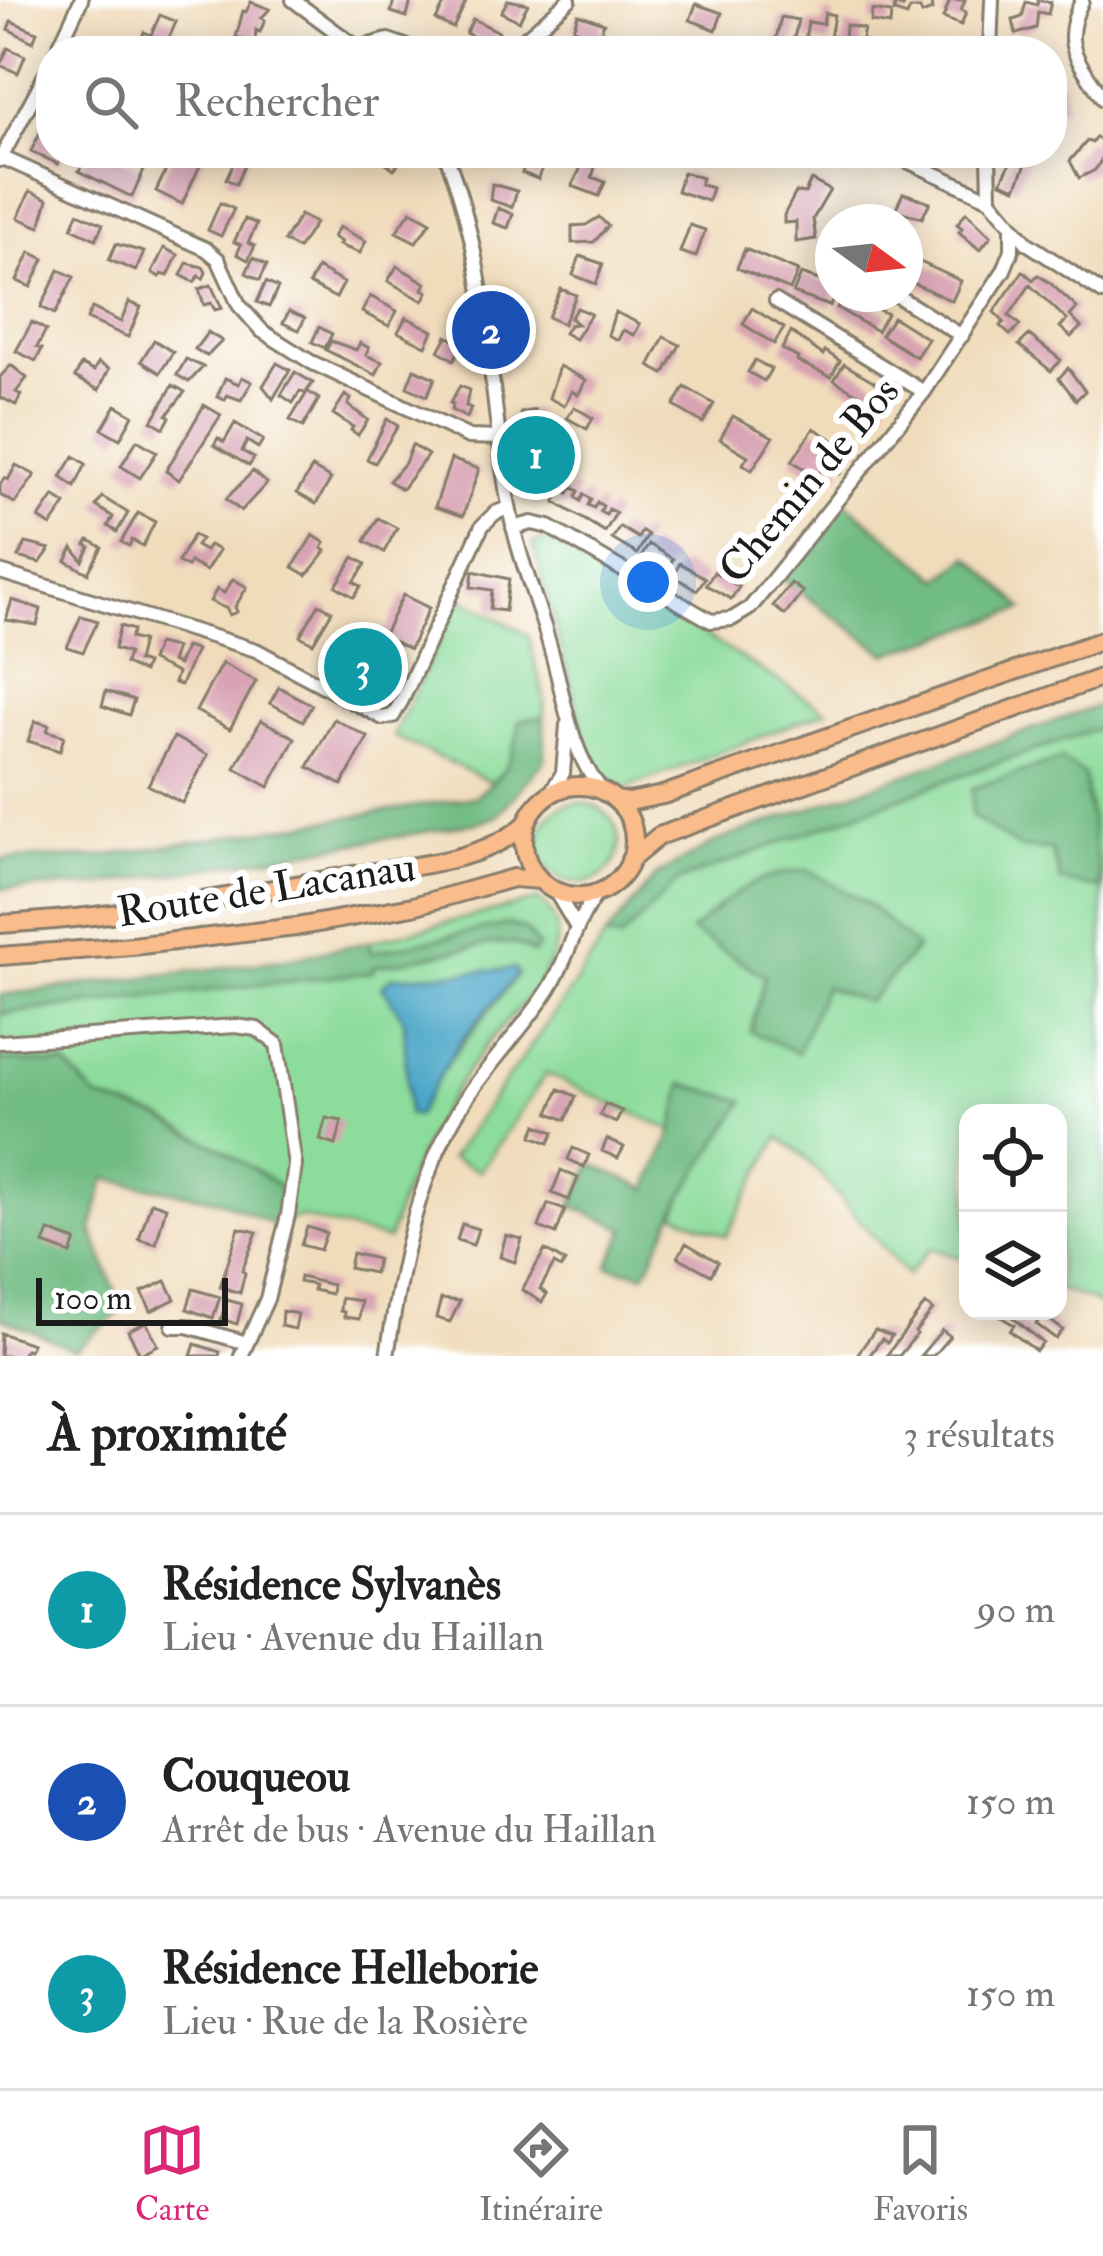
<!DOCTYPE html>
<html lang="fr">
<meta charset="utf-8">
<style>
body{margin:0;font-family:"IM FELL Double Pica",serif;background:#f2f2f2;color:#222}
.controls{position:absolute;right:36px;bottom:36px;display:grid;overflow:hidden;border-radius:24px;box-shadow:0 6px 30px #0003}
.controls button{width:108px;height:108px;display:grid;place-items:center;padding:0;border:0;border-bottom:3px solid #e0e0e0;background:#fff;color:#222;font:60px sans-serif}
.compass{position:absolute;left:815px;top:204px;width:108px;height:108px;border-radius:50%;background:#fff;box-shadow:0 6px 30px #0003;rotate:105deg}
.scale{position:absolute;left:36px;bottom:30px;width:192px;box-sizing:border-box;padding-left:12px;border:6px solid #1c1c1c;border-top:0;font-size:33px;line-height:42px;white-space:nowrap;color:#1c1c1c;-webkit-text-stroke:9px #fff;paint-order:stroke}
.you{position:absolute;left:648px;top:582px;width:42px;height:42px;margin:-30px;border:9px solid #fff;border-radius:50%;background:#1a73e8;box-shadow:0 0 0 18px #1a73e833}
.badge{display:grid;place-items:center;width:78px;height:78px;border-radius:50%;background:#db2777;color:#fff;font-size:39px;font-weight:700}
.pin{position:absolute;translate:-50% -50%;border:6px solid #fff;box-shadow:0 3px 12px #0006}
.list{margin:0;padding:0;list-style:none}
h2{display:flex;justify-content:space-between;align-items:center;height:156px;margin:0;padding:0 48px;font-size:51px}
h2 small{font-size:39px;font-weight:400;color:#767676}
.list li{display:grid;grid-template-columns:78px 1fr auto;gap:36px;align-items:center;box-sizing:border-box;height:192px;padding:0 48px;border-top:3px solid #e0e0e0}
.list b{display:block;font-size:45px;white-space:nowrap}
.list p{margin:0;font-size:39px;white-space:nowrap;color:#767676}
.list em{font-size:39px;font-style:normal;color:#767676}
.icon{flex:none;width:66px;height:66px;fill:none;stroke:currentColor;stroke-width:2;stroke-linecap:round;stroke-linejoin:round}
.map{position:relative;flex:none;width:1103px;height:1356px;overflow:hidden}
.search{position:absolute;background:#fff;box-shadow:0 6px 30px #0003;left:36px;right:36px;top:36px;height:132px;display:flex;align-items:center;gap:30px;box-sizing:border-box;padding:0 42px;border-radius:48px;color:#767676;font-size:45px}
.sheet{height:732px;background:#fff}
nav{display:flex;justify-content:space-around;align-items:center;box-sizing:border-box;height:168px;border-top:3px solid #e0e0e0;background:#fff;font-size:33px;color:#767676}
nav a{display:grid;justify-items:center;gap:6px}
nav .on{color:#db2777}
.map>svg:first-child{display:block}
.green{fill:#8cdc9b;stroke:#547c5c;stroke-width:3;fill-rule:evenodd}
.forest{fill:#71bc83;stroke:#466c50;stroke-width:3}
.water{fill:#4aa6c8;stroke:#336172;stroke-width:3}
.building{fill:#d8a2b3}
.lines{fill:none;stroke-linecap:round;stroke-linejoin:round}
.minor-casing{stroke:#867c6c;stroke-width:18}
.major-casing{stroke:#867c6c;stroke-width:22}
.minor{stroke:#fff;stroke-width:12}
.major{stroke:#fabc8b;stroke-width:16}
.labels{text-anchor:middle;stroke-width:12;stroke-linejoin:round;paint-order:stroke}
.street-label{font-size:42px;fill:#1c1c1c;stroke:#fff}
</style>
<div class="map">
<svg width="1103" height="1356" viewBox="0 0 1103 1356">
<rect width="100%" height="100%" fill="#fff"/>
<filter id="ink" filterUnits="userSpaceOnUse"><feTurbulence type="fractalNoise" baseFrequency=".00833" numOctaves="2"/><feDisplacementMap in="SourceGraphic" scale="24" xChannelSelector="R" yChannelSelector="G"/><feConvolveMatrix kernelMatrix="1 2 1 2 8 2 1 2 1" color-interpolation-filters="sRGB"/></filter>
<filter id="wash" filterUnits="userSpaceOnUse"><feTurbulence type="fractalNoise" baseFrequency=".004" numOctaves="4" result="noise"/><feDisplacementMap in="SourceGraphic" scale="48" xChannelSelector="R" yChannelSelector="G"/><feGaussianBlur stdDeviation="2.7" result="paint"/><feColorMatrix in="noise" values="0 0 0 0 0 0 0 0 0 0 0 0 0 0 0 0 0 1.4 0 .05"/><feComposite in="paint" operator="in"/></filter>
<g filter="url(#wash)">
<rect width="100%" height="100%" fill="#f0dcbb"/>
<path class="green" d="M548,539L827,711L627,788L602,777L587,746L533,543Z
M460,598L528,635L544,697V717L520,720L515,756L493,783L393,736Z
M1103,727V1308L1093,1301L1058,1289V1113H968V1260L931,1248L907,1275L804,1156L779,1137L726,1236L676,1214L683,1195L744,1101L684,1084L673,1131L546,1074L480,1171L451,1158C501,1083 558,1014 605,937L621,939L677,881L950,779Z
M539 843a40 40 0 1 1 80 0a40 40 0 1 1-80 0Z
M539,900C555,915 561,928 555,949C544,988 508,1017 484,1048C439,1107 408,1169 388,1240L299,1217L276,1226L283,1189L220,1148L158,1117L97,1098L66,1065L0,1060V1014L372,972L368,942ZM514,969L518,974L408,1113L404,1020L496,971Z"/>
<path class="forest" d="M841,499L940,579L969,556L1024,609L887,654L779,577Z
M1103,704V727L950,779L678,881L621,939L605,937L656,876L717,841Z
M544,717L545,760L496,817L472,824L96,886L0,889V859L98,857L474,797C507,773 514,759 520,720Z
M1061,759L1084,774L1101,889L1061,881L1051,850L1019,848L972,816V788Z
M808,870L868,904L917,948L868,1002L824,987L798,1053L750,1031L765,976L691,931C730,897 754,873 808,870Z
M508,924L526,930L538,947L533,953L514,943L488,944L373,967V972L0,1014V995L282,960L368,942L371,952Z
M0,1060L66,1065L97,1098L158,1117L220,1148L284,1189L276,1226L220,1200L105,1179L92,1230L122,1310L75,1350L0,1317Z
M683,1084L745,1101L683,1195L645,1274L608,1266L626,1229L572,1206L592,1164L647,1189L673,1131Z"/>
<path class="water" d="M514,969L518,974L460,1042L416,1116L408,1114L404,1020L382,986L391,977Z"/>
<g id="blocks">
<path class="building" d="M394,0H411L407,17L391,12Z
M446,0H467L453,28L436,20Z
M508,0L528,4L519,21L501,12Z
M906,0H931L932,10L922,14L920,9H910L907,16L894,12L895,4L903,7Z
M950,0H965L961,10L966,12L961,25L943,18Z
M1038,0L1051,2L1048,14L1038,12L1036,28L1016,34L1013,20L1022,17L1026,2L1037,5Z
M251,2L270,9L261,18L265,20L260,32L256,30L255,44L236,37L243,11L246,12Z
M696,4L722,13L716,30L690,20Z
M872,10L891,13L890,25L871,22Z
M825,13L834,15L829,44L805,40L808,22L823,24Z
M578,14L604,23L598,40L604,42L601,51H577L584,32L573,29Z
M160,15L176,22L163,51L140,41L144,32L151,35Z
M781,17L798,20L792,48L775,44Z
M473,19L499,32L489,50L481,46L483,42L466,33Z
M11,21L37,32L33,42L8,29Z
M846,25L864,29L859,51H841Z
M8,48L25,56L18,73L0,65Z
M1061,80L1066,107L1055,109L1052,82Z
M51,110V153H63L58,164L31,151Z
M1096,137L1103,141V157L1095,170L1079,178L1070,161L1087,141L1092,143Z
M88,153H109L144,170L132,197L79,171Z
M174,153H206L182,204L156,191Z
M238,153L249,155L236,184L226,179Z
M373,153H404L406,155L394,169Z
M529,153L546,157L538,179L522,173Z
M1015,153L1028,159L1016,188L1001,182Z
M583,163L595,167L592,177L605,182L599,196L572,186Z
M683,172L702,178L700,184L712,188L708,201L677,191Z
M811,180L830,190L813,219L816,239L796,242V222L784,223V215L796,192L805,193Z
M492,184L517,191L512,207L490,200Z
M30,191L48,199L40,227L18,218Z
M903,193L930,202L922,218L895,210Z
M220,203L234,209L221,236L208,230Z
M498,208L513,214L508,228L493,223Z
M411,211L431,222L416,242L396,232Z
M966,212L991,236L980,250L959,232L962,228L957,224Z
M78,213L103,224L96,239L72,228Z
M300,215L315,223L298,249L284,241Z
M599,217L608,226L594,242L572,243V226L586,225Z
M245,219L257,224L248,243L255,246L248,260L237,254L241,245L234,242Z
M690,225L705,230L696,257L680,252Z
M339,227L366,241L360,253L339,245L341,242L333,237Z
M116,244L144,252L136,271L109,260Z
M164,248L178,255L168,276L162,274L160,277L152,273Z
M745,249L798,271L790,290L737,268Z
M30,252L44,259L31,287L17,281Z
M905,255L961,281L952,301L905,279Z
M580,256L603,264L596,284L573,275Z
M253,258L267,265L260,280L246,273Z
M187,263L203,267L206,272L203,279L199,276L194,282L181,275Z
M397,266L426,283L423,289L428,292L423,301L388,281Z
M317,268L344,283L336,298L309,284Z
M59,270L74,277L55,314L41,307Z
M1023,271L1033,280L1038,275L1050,283L1077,308L1070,316L1081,327L1071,337L1060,327L1067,320L1030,285L1009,316L1020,325L1010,335L1000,326L1004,322L994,312Z
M801,274L833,285L835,294L830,306L793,293Z
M266,282L278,288L269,307L257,302Z
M211,285L222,308L215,310L211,303L204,305L199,289Z
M561,289L576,295L563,324L548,317Z
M846,294L887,314L877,331L837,308Z
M370,296L397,311L389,326L362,312Z
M129,302L141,307L128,337L87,319L92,308L121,322Z
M577,308L591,314L575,339L564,333L569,325L577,324L570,318Z
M752,308L784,328L774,344L743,324Z
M289,311L305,318L299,330L283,323Z
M615,312L640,324L634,335L623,330L618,340L608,335Z
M406,317L433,331L426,346L398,332Z
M893,317L928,339L916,357L881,335Z
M32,322L46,330L37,347L42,349L36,361L16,351Z
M319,327L332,334L325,348L312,342Z
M208,332L222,341L207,356L195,349Z
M791,332L823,355L825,351L840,361L831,377L797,361L798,358L782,349Z
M1029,335L1061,360L1051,371L1019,345Z
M447,336L462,345L454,360L439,351Z
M664,337L680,345L664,374L649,366Z
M154,340L173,352L160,373L141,361Z
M331,341L356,350L360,343L369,348L366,355L382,362L376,375L326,350Z
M186,359L203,367L189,382L177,375Z
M755,360L771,369L764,381L748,372Z
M98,363L109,369L99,390L75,377L81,365L94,371Z
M277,363L290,370L273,399L263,386Z
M844,364L892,392L882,408L834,380Z
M11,365L27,378L16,392L21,395L16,405L0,397V377Z
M559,366L586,380L578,395L572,391L564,406L549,398Z
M1068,368L1085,391L1076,400L1059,378Z
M414,369L435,378L427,396L407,387Z
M295,372L313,383L307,391L319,399L303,427L290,420L306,394L300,391L293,403L281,395Z
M242,377L252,382L241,400L227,395L225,400L217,397L225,378L239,384Z
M173,385L185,392L167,415L170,417L164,428L152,421Z
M460,386L469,390L466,406L471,408L467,418L451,410L453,404L450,403Z
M685,387L714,404L703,423L674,406Z
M345,395L351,399L348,405L368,420L358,435L351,430L353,427L333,414Z
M116,405L133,415L120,439L102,429Z
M204,405L221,415L179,480L166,471Z
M574,407L593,418L587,429L567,418Z
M535,410L543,449L550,447L551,452L543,453L544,459L551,458L554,473L547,474L551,495L537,497L521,413Z
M733,416L773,437L752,470L743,464L748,456L720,439Z
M387,419L398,426L375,463L367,459Z
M235,423L263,440L258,448L247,441L242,451L254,458L249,466L214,445L218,438L224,442Z
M814,428L838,443L828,460L843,469L840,474L825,465L817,476L792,461Z
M137,440L157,452L140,478L121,466Z
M412,445L428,455L402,489L389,481L405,463Z
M74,456L86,464L75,487L61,477Z
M451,459L479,469L463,516L435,507Z
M16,465L35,475L15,503L0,495V485L4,478L8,480Z
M312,468L331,479L316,504L297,493Z
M253,471L267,483L241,511L226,499Z
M572,487L579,491L576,497L581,501L584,494L591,499L588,505L594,508L597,502L603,506L600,512L606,515L609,509L616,513L605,532L555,502L563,490L569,493Z
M54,496L66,504L51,526L39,518Z
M102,497L128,513L117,532L108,526L113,517L96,506Z
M138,513L155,522L143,546L132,540L129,546L121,542Z
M378,518L397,528L384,552L365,541Z
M620,527L638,538L642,531L648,535L637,554L612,539Z
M193,535L201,539L196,546L205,551L209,545L219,550L206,571L190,562L187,567L178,562Z
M313,535L325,543L322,548L326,551L307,575L293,567Z
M89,540L102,547L88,573L66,561L73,548L83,561L90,547L86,545Z
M26,543L50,549L40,563L18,557Z
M649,544L673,559L666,571L641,557Z
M354,557L366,564L354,582L361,586L354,597L336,586Z
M680,563L705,578L697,590L673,576Z
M473,571L509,579L505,611L490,609L492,590L471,587Z
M714,572L739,587L731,599L706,585Z
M233,579L247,587L235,607L237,612L229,615L227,609L210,601L217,589L224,593Z
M791,583L803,592L785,615L773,606Z
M403,595L429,608L410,649L383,636Z
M12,600L41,609L37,625L6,620Z
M319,604L332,611L313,643L300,636Z
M81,616L98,621L83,652L67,647Z
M120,626L133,630L130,638L142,641L137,661L146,664L143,672L125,664L128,653L114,649Z
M340,638L399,670L386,695L326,664Z
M157,644L176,648L171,662L178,665L185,647L196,650L181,685L174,683L177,673L151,661Z
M222,663L256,681L230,729L196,711Z
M279,687L312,705L303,721L270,703Z
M106,691L134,700L129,715L102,706Z
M334,719L368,737L342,785L308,767Z
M261,720L295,738L269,787L235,768Z
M35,721L49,725L47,731L64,736L60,751L28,741Z
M174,737L208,755L182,803L148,785Z
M559,1089L576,1096L566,1120L549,1113Z
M605,1104L622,1111L616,1123L600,1115Z
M326,1118L342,1121L336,1145L320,1140Z
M537,1125L554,1132L549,1143L532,1136Z
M607,1139L624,1147L618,1158L602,1151Z
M573,1148L589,1155L584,1167L568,1159Z
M561,1170L578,1178L569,1200L552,1193Z
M151,1202L166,1207L156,1244L139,1239Z
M548,1204L565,1210L556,1234L539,1227Z
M462,1224L478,1229L473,1245L457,1240Z
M307,1227L326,1233L320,1250L301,1245Z
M239,1228L257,1232L242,1271L245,1273L240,1293L220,1287Z
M49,1231L76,1241L71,1254L44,1244Z
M506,1235L522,1239L515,1262L500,1257Z
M686,1243L718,1262L711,1275L678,1257Z
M545,1250L565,1262L561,1268L554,1264L540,1289L547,1294L542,1302L522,1290Z
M352,1253L377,1259L374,1273L349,1268Z
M300,1277L332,1285L331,1294L313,1290L314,1285L299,1282Z
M166,1281L175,1299L151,1311L142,1292Z
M193,1289L220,1297L213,1318L187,1309Z
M341,1298L361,1301L359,1319L344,1317V1312L340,1311Z
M441,1299L460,1301L450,1322L436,1318Z
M227,1300L242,1304L237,1324L221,1319Z
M925,1304L933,1310L915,1332L917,1334L899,1356H886Z
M282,1311L298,1314L295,1329L281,1326Z
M1006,1312L1043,1343L1036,1351L1010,1331L1014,1325L1001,1317Z
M1043,1315L1063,1330L1056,1339L1036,1324Z
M146,1322L158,1345L140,1354L128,1331Z
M875,1330L892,1336L887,1343L882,1339L869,1356H856Z
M942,1330L950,1336L933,1356H920Z
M1,1333L32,1344L29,1350L25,1349L22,1356H0Z
M195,1344L220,1352L219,1356H191Z"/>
</g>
</g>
<g filter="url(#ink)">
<use href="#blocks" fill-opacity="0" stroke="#867c6c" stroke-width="3"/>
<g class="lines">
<defs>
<path id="minor" d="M293,0L362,51
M1082,1C1059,46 1079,60 1103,99
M358,48L388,40L420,51
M57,51L81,0
M510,51L569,0
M990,51L992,0
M445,153C490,263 488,390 509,506C518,560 542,611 555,665C566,707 573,759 604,792
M890,153L990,199L1027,243L1103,293
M989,153L990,199
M1,157L206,249L218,259L239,305L262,331L311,362L469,437L499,438
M0,160L51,64
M894,294L962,336
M776,301L924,392
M513,528L532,523L549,527L711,621L732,619L750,608L924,392L1004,270L1012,250V228
M0,572L256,650L383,718L393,716L402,700L482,526L495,513L509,508
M549,795L563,773L567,725
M555,891L576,926
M0,1042L235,1026L257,1029L277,1044L295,1165L288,1215L267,1299L241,1356
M173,1326H187L247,1343
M387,1356C401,1265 417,1171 469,1094C494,1058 524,1027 548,991C569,959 574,922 598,892"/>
<path id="major" d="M524 841a55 55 0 1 1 110 0a55 55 0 1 1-110 0Z
M615,800L629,802L663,795L1103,640
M630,860L659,836L1103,677
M0,924C116,918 227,897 341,877C399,867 480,865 526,824
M0,956L132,946L296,927L413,906L513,878L540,880"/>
</defs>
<use href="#minor" class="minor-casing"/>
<use href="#major" class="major-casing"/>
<use href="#minor" class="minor"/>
<use href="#major" class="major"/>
</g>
</g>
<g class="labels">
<g class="street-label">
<text transform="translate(808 479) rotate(-50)" y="15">Chemin de Bos</text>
<text transform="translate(266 888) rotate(-9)" y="15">Route de Lacanau</text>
</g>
</g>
</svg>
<div class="controls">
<button><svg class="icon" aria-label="locate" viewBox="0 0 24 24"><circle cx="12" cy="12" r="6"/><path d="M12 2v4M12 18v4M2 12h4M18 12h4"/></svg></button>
<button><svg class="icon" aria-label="layers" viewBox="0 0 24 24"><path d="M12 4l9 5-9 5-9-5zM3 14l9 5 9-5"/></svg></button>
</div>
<svg class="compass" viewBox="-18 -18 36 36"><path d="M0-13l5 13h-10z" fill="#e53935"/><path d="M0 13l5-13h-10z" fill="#767676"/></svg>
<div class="scale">100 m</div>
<div class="you"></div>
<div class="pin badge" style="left:536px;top:455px;background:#0f9aa8">1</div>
<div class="pin badge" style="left:491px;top:330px;background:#1a4fb4">2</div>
<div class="pin badge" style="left:363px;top:667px;background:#0f9aa8">3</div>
<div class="search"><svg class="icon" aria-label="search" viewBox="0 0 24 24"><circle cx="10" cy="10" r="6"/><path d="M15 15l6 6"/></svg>Rechercher</div>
</div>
<section class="sheet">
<h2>À proximité<small>3 résultats</small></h2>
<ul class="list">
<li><span class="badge" style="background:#0f9aa8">1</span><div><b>Résidence Sylvanès</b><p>Lieu · Avenue du Haillan</p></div><em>90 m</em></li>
<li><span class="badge" style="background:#1a4fb4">2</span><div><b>Couqueou</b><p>Arrêt de bus · Avenue du Haillan</p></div><em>150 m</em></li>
<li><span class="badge" style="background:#0f9aa8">3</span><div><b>Résidence Helleborie</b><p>Lieu · Rue de la Rosière</p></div><em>150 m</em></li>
</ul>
</section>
<nav>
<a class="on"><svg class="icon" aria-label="map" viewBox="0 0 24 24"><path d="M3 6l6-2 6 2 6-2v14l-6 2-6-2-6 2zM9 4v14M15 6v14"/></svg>Carte</a>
<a><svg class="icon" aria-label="directions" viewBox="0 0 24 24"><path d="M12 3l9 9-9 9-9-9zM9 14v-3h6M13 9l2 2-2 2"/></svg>Itinéraire</a>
<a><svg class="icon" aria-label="saved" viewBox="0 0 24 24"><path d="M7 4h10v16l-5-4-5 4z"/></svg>Favoris</a>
</nav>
